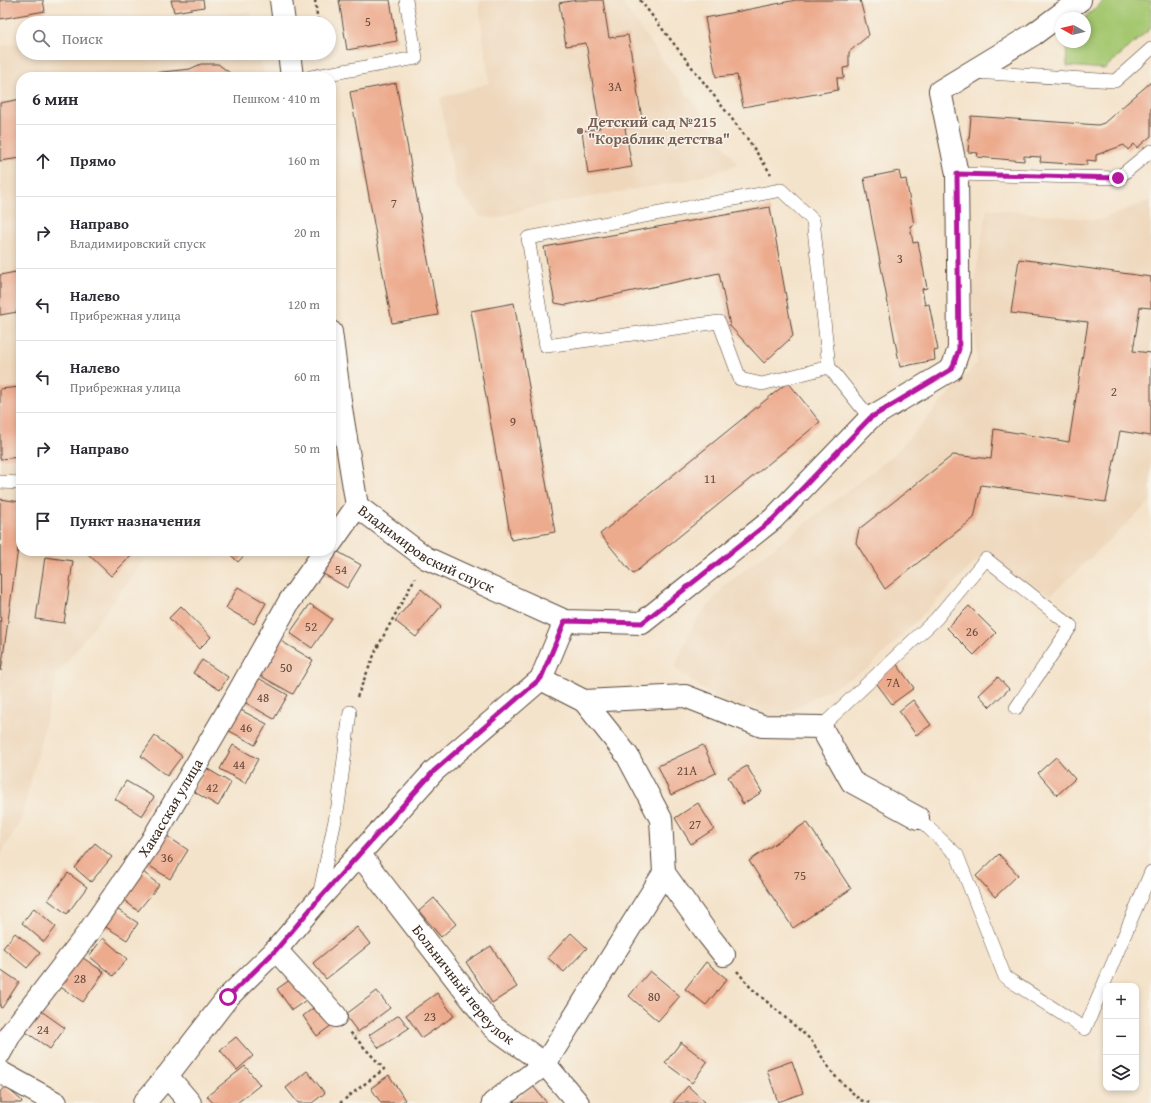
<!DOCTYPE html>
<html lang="ru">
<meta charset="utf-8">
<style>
body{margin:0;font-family:"Gentium Book Plus",serif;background:#f7f7f7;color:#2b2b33}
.controls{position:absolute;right:12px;bottom:12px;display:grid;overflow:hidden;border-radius:8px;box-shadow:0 2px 6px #0003}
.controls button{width:36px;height:36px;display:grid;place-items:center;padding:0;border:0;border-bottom:1px solid #e1e1e2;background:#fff;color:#2b2b33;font:20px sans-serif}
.compass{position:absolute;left:1055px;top:12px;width:36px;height:36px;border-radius:50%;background:#fff;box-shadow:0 2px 6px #0003;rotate:278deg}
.stop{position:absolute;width:12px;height:12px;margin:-9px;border:3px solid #b5179e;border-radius:50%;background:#fff}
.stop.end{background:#b5179e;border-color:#fff;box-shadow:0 1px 4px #0008}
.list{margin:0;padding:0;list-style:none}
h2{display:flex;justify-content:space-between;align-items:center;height:52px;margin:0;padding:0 16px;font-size:17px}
h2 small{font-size:13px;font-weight:400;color:#7c7c81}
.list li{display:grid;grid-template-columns:26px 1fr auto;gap:12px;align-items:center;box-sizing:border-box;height:72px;padding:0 16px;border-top:1px solid #e1e1e2}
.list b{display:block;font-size:15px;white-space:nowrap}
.list p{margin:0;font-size:13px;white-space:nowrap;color:#7c7c81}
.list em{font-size:13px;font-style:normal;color:#7c7c81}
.icon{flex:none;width:22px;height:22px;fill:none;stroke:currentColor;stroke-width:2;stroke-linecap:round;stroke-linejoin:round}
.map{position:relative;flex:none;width:1151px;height:1103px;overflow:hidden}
.search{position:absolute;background:#fff;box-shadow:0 2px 6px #0003;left:16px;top:16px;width:320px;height:44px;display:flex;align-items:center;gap:10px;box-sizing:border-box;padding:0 14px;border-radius:22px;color:#7c7c81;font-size:15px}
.panel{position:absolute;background:#fff;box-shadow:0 2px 6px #0003;left:16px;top:72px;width:320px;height:484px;border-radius:16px}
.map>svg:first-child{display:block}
.built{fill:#eed7bb}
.green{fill:#a4c770;stroke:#707847}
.building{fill:#edab8e}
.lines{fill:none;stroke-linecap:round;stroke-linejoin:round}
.service-casing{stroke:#574638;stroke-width:14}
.minor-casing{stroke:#574638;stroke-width:24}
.path{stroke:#574638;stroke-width:2.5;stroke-dasharray:3 3;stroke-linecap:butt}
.service{stroke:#fff;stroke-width:13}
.minor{stroke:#fff;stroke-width:22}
.route{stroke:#b5179e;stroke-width:5}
.education-dot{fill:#8d6e63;stroke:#f7f3e8;stroke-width:1.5}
.labels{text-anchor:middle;stroke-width:3;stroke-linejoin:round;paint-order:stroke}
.number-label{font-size:13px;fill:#684a3a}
.education-label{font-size:15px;font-weight:bold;fill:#785e54;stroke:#f7f3e8;text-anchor:start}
.street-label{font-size:15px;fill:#3b2a1e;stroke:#f7f3e8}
</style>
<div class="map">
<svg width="1151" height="1103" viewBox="0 0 1151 1103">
<rect width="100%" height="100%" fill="#f7f3e8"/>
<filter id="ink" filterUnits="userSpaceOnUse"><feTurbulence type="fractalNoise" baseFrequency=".025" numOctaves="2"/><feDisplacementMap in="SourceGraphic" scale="8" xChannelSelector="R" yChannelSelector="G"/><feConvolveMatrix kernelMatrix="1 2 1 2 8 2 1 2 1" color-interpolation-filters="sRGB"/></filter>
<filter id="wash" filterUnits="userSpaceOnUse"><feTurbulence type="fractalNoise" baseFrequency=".012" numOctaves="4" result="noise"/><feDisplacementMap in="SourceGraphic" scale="16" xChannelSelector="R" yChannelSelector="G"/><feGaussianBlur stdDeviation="0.9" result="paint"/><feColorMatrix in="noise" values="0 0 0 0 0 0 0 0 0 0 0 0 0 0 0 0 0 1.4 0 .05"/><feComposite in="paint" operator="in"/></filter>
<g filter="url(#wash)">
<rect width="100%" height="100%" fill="#f4e3cb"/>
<path class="built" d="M481,0H620L738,165L689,180L527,208L497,218L481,217L456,188L440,98L489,83L479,5Z
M251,11L254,23H162Z
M23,43V53H260L265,77H21V551H151L57,675L21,820L0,856V46Z
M1151,200V501L1051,595L980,558L869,668L771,721L724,705L674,668L694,623L724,586L894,455L977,363L972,293L987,209L1099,220Z"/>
<path class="green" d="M1105,0H1151V28L1104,69L1067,66L1066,42H1085V18H1084Z"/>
<g id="blocks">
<path class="building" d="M0,0H43L45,11L0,19Z
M171,0H203L204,7L174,12Z
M339,0H390L397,41L347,50Z
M577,0H603L609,38L628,35L643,125L625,128L632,167L588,174L582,131L600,128L586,43L566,46L559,3Z
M796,0H860L869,35L849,52V67L843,68L844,78H837L838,90L743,107L737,75L716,77L705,18Z
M201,64H218L230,73L233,77H126V76L190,69Z
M1151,82V136L1137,148L1134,144L1128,150L1124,145L1096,155V161L1087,160V165L1040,162L1041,157L1024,156V161L977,157L978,153L968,152L971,116L1098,125L1104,123Z
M396,83L438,315L392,323L350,92Z
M21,99V158L0,161V103Z
M899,171L901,180L906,179L914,225L910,226L913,243L918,242L927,288L922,289L925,305L929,304L938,350L934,351L935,360L900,367L864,178Z
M770,207L793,336L764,363L730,326L719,273L566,305L555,303L544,247Z
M1019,259L1151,277V308L1140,307L1133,351L1151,353V436L1120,431L1106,502L981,485L974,518L885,589L856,543L859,529L953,455L991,459L994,429L1069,442L1088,322L1011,313Z
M21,271V332H20L17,312L0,315V275Z
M514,303L555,532L511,540L471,311Z
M788,382L820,422L633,574L600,534Z
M21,387V457L0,459V389Z
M0,499L21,502V527L1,671Z
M335,550L361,565L347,588L322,573Z
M85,551H136L111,576Z
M227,551H248L238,562Z
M45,557L73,561L64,623L36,619Z
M238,587L266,603L254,624L226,608Z
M421,589L441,606L416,637L395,621Z
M310,604L332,619L312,648L290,633Z
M181,606L211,637L199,649L169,618Z
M969,606L996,633L974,655L947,628Z
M279,640L313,660L293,694L259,675Z
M893,659L914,688L892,704L871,676Z
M202,660L228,677L220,690L193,673Z
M253,675L288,695L274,719L239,699Z
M998,677L1009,689L990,707L979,695Z
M913,700L931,725L916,735L899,711Z
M237,708L267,724L255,745L226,729Z
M155,736L182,756L167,776L141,756Z
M233,745L258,759L245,783L220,769Z
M703,745L716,773L671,795L658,766Z
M1056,757L1075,779L1057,795L1038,773Z
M747,766L762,792L743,804L728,777Z
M206,768L231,783L218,806L193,791Z
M126,781L154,797L142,816L115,799Z
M698,803L714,829L691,844L675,818Z
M807,822L851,889L793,928L749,861Z
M164,834L188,850L170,879L145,863Z
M95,843L112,857L91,882L75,868Z
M999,854L1018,875L995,897L976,876Z
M142,871L159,885L138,911L120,897Z
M68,873L87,887L67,914L48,900Z
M434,898L456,924L441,937L419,911Z
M112,906L138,923L127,940L101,924Z
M34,908L56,927L44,942L22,923Z
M357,927L370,944L326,979L313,963Z
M15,933L40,953L27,968L3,948Z
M571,933L587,948L564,972L548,958Z
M103,938L127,959L113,976L89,956Z
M491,946L517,987L492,1003L466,962Z
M77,954L104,972L83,1002L56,984Z
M706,962L727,979L706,1005L685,989Z
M0,969L19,982L2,1008L0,1007Z
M650,971L680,996L658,1021L629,996Z
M294,977L309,998L292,1010L277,989Z
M377,991L390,1008L358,1032L345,1015Z
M437,993L454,1016L422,1038L406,1015Z
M321,1002L336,1022L317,1036L303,1016Z
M37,1008L65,1028L50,1049L22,1029Z
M399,1015L409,1028L379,1048L369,1035Z
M236,1037L253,1056L237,1070L220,1050Z
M681,1042L707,1062L692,1083L665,1063Z
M792,1061L803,1093L778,1102L767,1070Z
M245,1066L260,1085L237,1103H213L207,1096Z
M307,1071L325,1093L312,1103H298L286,1088Z
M389,1075L405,1100L400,1103H381L371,1088Z
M5,1086L22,1101L21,1103H0V1092Z
M533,1086L547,1103H512Z
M688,1086L706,1103H673Z"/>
</g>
</g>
<g filter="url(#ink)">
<use href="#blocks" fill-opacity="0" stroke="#574638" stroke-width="1"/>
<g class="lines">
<defs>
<path id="service" d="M974,72L1115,81L1151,49
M311,77L416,58L406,0
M957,174L1118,178L1151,151
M829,367L762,384L740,379L719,322L546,346L528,238L781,190L813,220L829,367L870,418
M0,482L21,483
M821,727L936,619L986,559L1071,626L1016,708
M918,818L957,855L1005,977L1085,1029L1151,872
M319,896L338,806L350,712"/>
<g id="minor">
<path d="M281,0L284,23"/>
<path d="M289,53L292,77"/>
<path id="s1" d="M331,332L341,408L357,506L426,558L565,621L642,623L773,519L870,418L952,369L959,349L957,174L940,91L1034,34L1080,0"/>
<path d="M331,543L357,506"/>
<path d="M584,701L685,696L762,726L821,727L852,782L918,818"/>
<path id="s2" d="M360,855L493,1027L545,1064L578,1103"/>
<path d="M664,873L709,936L724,955"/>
<path d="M276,950L336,1016"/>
<path id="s3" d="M0,1053L11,1033L85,937L151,842L233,702L289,602L325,551"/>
<path d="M0,1072L56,1103"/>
<path d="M167,1076L190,1103"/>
<path d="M144,1103L167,1076L228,997L276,950L318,900L434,771L541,679L565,621"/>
<path d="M493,1103L545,1064L664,873L661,819L627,755L584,701L541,679"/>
</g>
</defs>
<use href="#service" class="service-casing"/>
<use href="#minor" class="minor-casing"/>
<path class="path" d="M315,0L318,23
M640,0L749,141L771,174
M357,697L377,648L415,578
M737,971L751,988L810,1039L834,1075L860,1100L870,1103
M340,1103L384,1069L350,1032"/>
<use href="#service" class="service"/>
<use href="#minor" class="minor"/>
</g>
</g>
<g class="lines" filter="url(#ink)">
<path class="route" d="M228,997L276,950L318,900L434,771L541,678L565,621L642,623L773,519L870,418L952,369L959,349L957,174L1118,178"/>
</g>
<circle class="education-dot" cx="580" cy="131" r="4"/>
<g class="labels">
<g class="number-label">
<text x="368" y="26">5</text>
<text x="615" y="91">3А</text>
<text x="394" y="208">7</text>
<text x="900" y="263">3</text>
<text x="1114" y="396">2</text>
<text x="513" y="426">9</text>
<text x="710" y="483">11</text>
<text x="341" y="574">54</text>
<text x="311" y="631">52</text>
<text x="972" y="636">26</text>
<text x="286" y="672">50</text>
<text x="893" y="687">7А</text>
<text x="263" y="702">48</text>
<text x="246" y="732">46</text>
<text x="239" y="769">44</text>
<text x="687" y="775">21А</text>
<text x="212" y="792">42</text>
<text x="695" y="829">27</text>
<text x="167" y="862">36</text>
<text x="800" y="880">75</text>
<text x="80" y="983">28</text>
<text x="654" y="1001">80</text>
<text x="430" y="1021">23</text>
<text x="43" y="1034">24</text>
</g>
<g class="education-label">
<text x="588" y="127">Детский сад №215<tspan x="588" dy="17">"Кораблик детства"</tspan></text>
</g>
<g class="street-label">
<text dy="5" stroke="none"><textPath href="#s1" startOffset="258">Владимировский спуск</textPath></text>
<text dy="5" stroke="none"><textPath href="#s3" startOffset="299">Хакасская улица</textPath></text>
<text dy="5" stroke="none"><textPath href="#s2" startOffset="166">Больничный переулок</textPath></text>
</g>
</g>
</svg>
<div class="controls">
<button>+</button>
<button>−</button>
<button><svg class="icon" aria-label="layers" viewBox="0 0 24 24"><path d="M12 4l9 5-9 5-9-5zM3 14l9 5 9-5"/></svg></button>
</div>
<svg class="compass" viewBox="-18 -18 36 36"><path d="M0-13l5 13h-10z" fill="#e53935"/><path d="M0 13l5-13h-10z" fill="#7c7c81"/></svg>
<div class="stop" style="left:228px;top:997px"></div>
<div class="stop end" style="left:1118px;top:178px"></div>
<div class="search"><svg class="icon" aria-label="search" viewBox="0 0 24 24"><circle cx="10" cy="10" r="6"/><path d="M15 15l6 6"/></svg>Поиск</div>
<section class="panel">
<h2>6 мин<small>Пешком · 410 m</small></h2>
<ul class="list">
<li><svg class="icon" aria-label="ahead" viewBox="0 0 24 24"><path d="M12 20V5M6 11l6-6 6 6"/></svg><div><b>Прямо</b></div><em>160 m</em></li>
<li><svg class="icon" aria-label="right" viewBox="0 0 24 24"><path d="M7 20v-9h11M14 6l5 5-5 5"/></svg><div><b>Направо</b><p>Владимировский спуск</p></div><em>20 m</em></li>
<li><svg class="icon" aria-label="left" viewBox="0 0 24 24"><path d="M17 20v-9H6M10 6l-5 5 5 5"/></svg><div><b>Налево</b><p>Прибрежная улица</p></div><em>120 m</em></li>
<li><svg class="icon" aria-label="left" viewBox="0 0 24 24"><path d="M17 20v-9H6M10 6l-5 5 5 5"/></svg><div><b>Налево</b><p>Прибрежная улица</p></div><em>60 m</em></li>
<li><svg class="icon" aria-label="right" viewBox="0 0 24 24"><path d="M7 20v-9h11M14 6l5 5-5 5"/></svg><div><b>Направо</b></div><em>50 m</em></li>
<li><svg class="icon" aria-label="arrive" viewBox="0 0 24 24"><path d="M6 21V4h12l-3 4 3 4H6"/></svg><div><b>Пункт назначения</b></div></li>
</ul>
</section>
</div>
